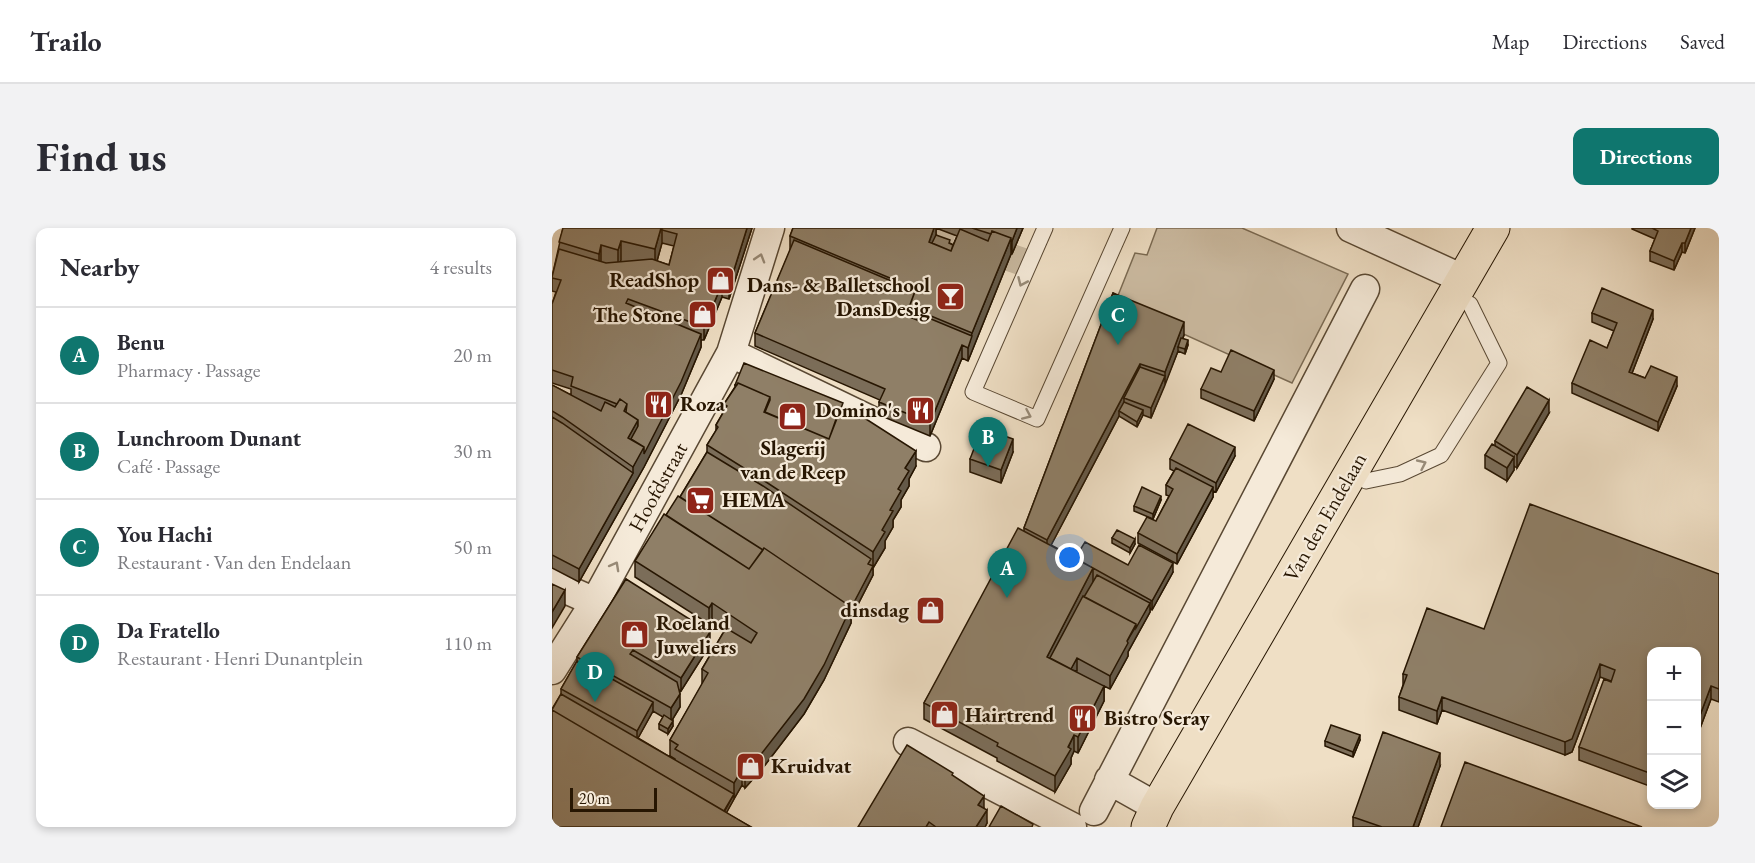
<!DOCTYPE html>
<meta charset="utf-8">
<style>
body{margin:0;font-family:"EB Garamond",serif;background:#f2f2f3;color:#2b2b33}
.controls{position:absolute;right:18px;bottom:18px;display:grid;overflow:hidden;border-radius:12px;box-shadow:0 3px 9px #0003}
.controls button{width:54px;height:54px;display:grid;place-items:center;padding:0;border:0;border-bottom:2px solid #e1e1e2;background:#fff;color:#2b2b33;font:30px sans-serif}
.scale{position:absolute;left:18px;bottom:15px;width:87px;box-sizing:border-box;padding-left:6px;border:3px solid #271602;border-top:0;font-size:16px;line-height:21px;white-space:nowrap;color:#271602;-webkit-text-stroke:4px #f5ead9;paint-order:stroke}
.you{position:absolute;left:518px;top:330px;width:21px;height:21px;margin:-15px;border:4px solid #fff;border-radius:50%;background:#1a73e8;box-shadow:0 0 0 9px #1a73e833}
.badge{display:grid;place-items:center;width:39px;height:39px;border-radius:50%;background:#0f766e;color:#fff;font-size:20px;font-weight:700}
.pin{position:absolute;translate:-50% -50px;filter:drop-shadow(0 2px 3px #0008)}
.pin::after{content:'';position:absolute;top:32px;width:21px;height:18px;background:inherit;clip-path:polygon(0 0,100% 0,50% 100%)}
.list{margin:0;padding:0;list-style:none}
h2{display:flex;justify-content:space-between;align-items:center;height:78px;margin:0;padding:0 24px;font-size:26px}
h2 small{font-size:20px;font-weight:400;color:#7c7c81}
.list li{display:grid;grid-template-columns:39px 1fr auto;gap:18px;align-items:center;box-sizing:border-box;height:96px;padding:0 24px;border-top:2px solid #e1e1e2}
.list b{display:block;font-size:22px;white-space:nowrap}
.list p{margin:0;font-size:20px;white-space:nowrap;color:#7c7c81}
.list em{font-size:20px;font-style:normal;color:#7c7c81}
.icon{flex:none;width:33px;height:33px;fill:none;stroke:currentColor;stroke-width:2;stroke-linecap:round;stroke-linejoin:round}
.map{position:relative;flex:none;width:1167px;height:599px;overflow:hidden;border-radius:12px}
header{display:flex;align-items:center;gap:36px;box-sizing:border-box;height:84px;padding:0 30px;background:#fff;border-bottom:2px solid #e1e1e2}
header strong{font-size:28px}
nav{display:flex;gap:33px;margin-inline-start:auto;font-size:21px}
.intro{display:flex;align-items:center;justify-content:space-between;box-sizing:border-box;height:144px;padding:0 36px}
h1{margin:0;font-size:42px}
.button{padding:15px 27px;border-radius:12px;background:#0f766e;color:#fff;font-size:21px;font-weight:700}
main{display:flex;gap:36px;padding:0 36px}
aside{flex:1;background:#fff;border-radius:12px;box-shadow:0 3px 9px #0003}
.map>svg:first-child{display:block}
.green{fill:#cdbda4;stroke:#7a6a53;stroke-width:1.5}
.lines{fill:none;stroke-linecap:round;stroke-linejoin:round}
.street-tunnel{stroke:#c7b79e;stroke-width:28;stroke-dasharray:28 14;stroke-linecap:butt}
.lane-casing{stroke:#594833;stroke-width:17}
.street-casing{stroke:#594833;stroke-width:31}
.primary-casing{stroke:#271602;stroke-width:35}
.lane{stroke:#f5ead9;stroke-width:15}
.street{stroke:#f5ead9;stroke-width:28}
.primary{stroke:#efdfc5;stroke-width:33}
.wall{fill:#7b6d59;stroke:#271602;stroke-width:1.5;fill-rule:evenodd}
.shaded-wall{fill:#645948;stroke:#271602;stroke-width:1.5}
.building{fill:#8f7f67;stroke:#271602;stroke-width:1.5}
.oneway{stroke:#988b78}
.labels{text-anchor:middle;stroke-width:4.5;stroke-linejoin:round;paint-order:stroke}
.poi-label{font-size:21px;font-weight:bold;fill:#271602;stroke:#f5ead9;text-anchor:start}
.street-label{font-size:21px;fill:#271602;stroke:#f5ead9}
</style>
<header>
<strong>Trailo</strong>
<nav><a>Map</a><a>Directions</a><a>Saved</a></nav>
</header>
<div class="intro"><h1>Find us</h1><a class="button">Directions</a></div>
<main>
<aside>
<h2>Nearby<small>4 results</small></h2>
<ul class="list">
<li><span class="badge">A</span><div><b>Benu</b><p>Pharmacy · Passage</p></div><em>20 m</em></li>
<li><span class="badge">B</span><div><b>Lunchroom Dunant</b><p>Café · Passage</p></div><em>30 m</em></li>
<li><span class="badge">C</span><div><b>You Hachi</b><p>Restaurant · Van den Endelaan</p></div><em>50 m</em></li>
<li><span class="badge">D</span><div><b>Da Fratello</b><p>Restaurant · Henri Dunantplein</p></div><em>110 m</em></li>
</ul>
</aside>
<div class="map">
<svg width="1167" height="599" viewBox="0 0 1167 599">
<rect width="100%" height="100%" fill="#efdfc5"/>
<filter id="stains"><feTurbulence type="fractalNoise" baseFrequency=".00333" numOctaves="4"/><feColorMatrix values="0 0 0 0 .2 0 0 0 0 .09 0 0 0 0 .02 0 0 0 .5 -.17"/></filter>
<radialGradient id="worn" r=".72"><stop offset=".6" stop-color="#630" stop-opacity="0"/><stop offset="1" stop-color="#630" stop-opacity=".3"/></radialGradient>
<path class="green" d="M605,0H690L796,46L740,155L563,75L583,25L595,27Z"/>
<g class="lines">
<path class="street-tunnel" d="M376,1L477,36"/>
<defs>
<path id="lane" d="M493,0L421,164L485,191L570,0
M814,253L848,246L889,227L947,135L918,76"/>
<path id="street" d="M799,0L911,51
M179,125L374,219
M0,355L43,374
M0,442L43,374L179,125L218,0
M356,514L520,599
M557,552L605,579
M542,583L813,61"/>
<path id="primary" d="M596,599L605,579L941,0"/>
</defs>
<use href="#lane" class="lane-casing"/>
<use href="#street" class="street-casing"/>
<use href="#primary" class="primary-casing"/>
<use href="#lane" class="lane"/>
<use href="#street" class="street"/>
<use href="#primary" class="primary"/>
</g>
<path class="wall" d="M11,0H200L177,71L170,69L152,112H149V119L129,167L92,239L27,354L0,340V157L19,167V161L0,155V76L4,64L0,63V49ZM110,15L122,18L117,37L105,33Z
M241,0H471L460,26H459L416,133L410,130L378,208L327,187V174L328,172L203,118V105L238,23V8ZM384,0L405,8L401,17L384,7Z
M1080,0H1143L1133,25L1130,24L1122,42L1098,33V23L1103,11L1080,1Z
M561,65L632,107L631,110L636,117L633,126L626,123L599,190L591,187L585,199L567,188L499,317L523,330L576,337L621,344L600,382L598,380V384L576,424V428L558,461L552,458V473L526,525L522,523L519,530V536L503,564L445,533V530L372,491V475L472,303V300Z
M1040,85L1101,91L1080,145L1093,150L1125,158L1106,203L1020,165V155L1055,120L1062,103L1040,94Z
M669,144L722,151L702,193L649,170V161Z
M183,157L291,181L364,238L357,251V258L349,272V279L341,292V299L333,313V320L321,340V347L299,390V395L272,452L252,486L210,541L193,560L190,557L174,585L199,599H0V481L9,466V461L25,433V429L74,351L158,417L129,463L127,462L128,479L120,492L121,498L116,506L107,501V496L111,489L101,483L86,510L123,532V531L118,528V512L150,457V441L174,400L160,391L157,396L83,349V333L114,287L128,269L155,224V217L164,203V197L172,183V176L183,159Z
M997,185L965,240L962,238V242L955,253L933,240V227L943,218V213Z
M461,224L449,255L418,244V231Z
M683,228L664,264L661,263V269L625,336L586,315V305L604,293L617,268L614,267V257L622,243L618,241V231Z
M609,272L601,291L582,283V278Z
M560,310L583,316L578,325L560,315Z
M1167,346V474L1159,471L1144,511V423H1100V559L1027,532V519L1059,453L1048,449L1020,524L1013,527L890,482L885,496L847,482V469L851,457V446L932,401Z
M808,512L801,529L773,518V513Z
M888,538L866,599H801V589Z
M401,548L432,580L435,595L433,599H306Z"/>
<path class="shaded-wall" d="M109,0H110V15L103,40V21Z
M195,0H200L177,71V58Z
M382,0H384V12L379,25L377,14Z
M465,0H471L460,26V13Z
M1139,0H1143L1133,25V15Z
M459,10V26L416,133V120L420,105Z
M69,13V32L66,41V22Z
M1130,15V24L1122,42V33Z
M49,17V36L47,45V26Z
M170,56V69L152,112V99Z
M1101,82V91L1077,153V144Z
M632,94V107L627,119H626V123L613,157V144Z
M149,106V119L129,167L92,239L27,354V341L81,245V239Z
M636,112V117L633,126V121Z
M410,117V130L378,208V195Z
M588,136V149L572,170V179L567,183V188L495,325V312Z
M722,142V151L702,193V183Z
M613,148V157L599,190V180Z
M1125,149V158L1106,203V194Z
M997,172V185L965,240V227Z
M591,182V187L585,199V194Z
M86,192V211L82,219L76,210Z
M461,211V224L449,255V242Z
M683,219V228L664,264V255Z
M364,223V238L357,251V258L349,272V279L341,292V299L333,313V320L321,340V347L299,390V395L272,452L252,486L210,541L193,560V544L299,379L321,338V324L353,240Z
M962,229V242L955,253V240Z
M661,259V269L625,336V326Z
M609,268V272L601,291V286Z
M583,311V316L578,325V320Z
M621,335V344L600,382V373Z
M541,340V356L501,433L495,429Z
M13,362V378L0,400V384Z
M160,375V391L157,396V380Z
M598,375V384L576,424V428L558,461V448L575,413Z
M158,404V417L129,463V450Z
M525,430V443L518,442Z
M1048,436V449L1020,524L1013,527V514Z
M552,458V473L526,525V509Z
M1159,458V471L1144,511V498Z
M128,466V479L119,494V480Z
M890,469V482L885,496V483Z
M101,474V483L85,512V503Z
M121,493V498L116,506V501Z
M522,507V523L519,530V536L503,564V548Z
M808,507V512L801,529V524Z
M888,525V538L866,599H861Z
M190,541V557L182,571V555Z
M182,566V571L170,593V588Z
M432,568V581L426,577Z
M435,582V595L433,599H424Z"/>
<path class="building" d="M11,0H109L103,21L69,13L66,22L49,17L47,26L7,14Z
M110,0H195L177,58L170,56L152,99L76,71L74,75L149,106L129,154L92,226V219L79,211L86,198V192L74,184L75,176L68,171L65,176L19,158L21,149L0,142V76L9,52L0,50V49L7,21L54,35L100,31L117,37L125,6L110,2Z
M241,0H382L377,14L399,23L408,1L436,13L440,3L459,10L420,105L367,83L365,89L355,85L364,61L238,8Z
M420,0H465L460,13H459V10L440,3L439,6Z
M1100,0H1139L1133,15H1130L1122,33L1098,23L1106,3Z
M384,7L398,12L397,15L401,17L399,23L380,15Z
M242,12L363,63L355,85V88L365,92L367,86L420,108L416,120L410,117L378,195L327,174L333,161L203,105Z
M1050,60L1101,82L1077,144L1093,150L1099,138L1125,149L1106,194L1020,155L1038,112L1055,120L1065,95L1040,85Z
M561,65L632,94L613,144L588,136L495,312L472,300Z
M629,110L636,112L633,121L626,119Z
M679,122L722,142L702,183L649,161L659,140L669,144Z
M192,135L291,175L277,211L213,184L218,172V169L186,155L185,157H183Z
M588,139L613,148L599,180L572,170Z
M186,155L218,169L212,184L277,211L288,180L299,184L298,187L307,191L308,188L314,191L364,223L353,240L357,243L346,261L349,263L338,282L341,283L330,302L333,304L321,324L211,252L155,217L166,199L164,197L175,178L172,176Z
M0,157L49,183L53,174L63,179L68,171L75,176L72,183L86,192L76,210L92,219L81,239L10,189L0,183Z
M975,159L997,172L965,227L943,213Z
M572,174L591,182L585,194L567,183Z
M0,189L10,195L81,245L27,341L0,327Z
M636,196L683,219L664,255L618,231Z
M430,200L461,211L449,242L418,231Z
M940,216L962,229L955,240L933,227Z
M155,224L211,258L319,331L316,336L321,338L299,380V379L212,320L211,322L128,269Z
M624,240L661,259L625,326L586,305L595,289L604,293L621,261L614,257Z
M590,259L609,268L601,286L582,278Z
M126,268L211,322L197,341L114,287Z
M978,276L1167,346V461L1159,458L1144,498V423H1100V546L1027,519L1052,451L1059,454L1063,442L1048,436L1020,511L1013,514L890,469L885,483L847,469L855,447L851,446L875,380L932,401Z
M112,286L197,341L212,320L299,379L272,437L252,471L210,525L193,544L190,541L182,555L123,521L126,517L118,512L156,445L150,441L174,400L199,415L205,405L160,375L157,380L83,333Z
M466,300L541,340L495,429L552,458L526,509L522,507L516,519L519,521L503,548L445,518L446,515L372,475Z
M565,302L583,311L578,320L560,310Z
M533,314L576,337L587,317L621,335L600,373L523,330Z
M545,347L598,375L584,400V396L532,369Z
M74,351L158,404L129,450L81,422L78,426L125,454L128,466L119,480L60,447L58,450L25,429Z
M0,356L13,362L0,384Z
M531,368L584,396L575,413L576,415L558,448L525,430L519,441L498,430Z
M25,433L58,453L60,451L101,474L85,503L9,461Z
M9,466L182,566L172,583L0,482Z
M0,482L199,599H7L0,596Z
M112,487L121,493L116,501L107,496Z
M779,497L808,507L801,524L773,513Z
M831,504L888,525L861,599H830L801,589Z
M355,517L401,545L400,547L432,568L426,577L435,582L424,599H384L377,594L374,599H306Z
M913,534L1090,599H889Z
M449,578L481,596L480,599H437Z"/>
<defs><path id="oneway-chevron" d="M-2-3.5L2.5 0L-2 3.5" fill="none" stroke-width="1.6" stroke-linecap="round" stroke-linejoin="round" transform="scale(1.5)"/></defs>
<g class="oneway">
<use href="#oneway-chevron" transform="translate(208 30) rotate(-73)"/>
<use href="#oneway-chevron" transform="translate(470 54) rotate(114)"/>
<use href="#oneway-chevron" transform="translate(475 187) rotate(24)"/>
<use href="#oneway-chevron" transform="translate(870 236) rotate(-25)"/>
<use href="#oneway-chevron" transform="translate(63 338) rotate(-61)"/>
</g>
<defs>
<symbol id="shop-square" viewBox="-11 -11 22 22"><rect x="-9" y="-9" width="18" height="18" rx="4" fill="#8f2418" stroke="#f5ead9"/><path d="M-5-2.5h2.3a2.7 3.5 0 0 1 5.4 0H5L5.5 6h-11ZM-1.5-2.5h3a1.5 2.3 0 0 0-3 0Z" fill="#fff"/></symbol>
<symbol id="bar-square" viewBox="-11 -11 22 22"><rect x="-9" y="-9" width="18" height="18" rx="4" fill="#8f2418" stroke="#f5ead9"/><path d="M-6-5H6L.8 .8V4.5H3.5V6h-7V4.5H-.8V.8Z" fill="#fff"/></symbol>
<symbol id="restaurant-square" viewBox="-11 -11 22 22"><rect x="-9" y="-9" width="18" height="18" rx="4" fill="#8f2418" stroke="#f5ead9"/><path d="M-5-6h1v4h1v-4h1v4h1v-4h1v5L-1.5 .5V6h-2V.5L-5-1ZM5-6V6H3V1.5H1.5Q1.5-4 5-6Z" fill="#fff"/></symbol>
<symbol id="supermarket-square" viewBox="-11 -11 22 22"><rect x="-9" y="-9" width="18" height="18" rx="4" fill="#8f2418" stroke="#f5ead9"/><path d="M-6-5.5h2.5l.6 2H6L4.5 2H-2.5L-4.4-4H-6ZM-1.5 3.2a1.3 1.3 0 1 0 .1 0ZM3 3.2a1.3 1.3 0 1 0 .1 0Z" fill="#fff"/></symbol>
</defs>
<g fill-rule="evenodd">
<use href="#shop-square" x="152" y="36" width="33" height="33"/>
<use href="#bar-square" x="382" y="52" width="33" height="33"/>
<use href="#shop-square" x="134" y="70" width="33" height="33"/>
<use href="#restaurant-square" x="90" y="160" width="33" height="33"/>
<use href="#restaurant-square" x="352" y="166" width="33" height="33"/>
<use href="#shop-square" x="224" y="172" width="33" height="33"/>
<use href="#supermarket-square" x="132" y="256" width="33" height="33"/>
<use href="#shop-square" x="362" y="366" width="33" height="33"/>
<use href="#shop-square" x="66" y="390" width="33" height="33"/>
<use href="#shop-square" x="376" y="470" width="33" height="33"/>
<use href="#restaurant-square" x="514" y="474" width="33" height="33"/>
<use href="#shop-square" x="182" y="522" width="33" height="33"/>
</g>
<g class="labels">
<g class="poi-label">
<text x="147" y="59" text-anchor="end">ReadShop</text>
<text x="378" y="64" text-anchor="end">Dans- &amp; Balletschool<tspan x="378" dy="24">DansDesig</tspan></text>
<text x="130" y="94" text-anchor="end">The Stone</text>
<text x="128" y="183">Roza</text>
<text x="348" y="189" text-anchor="end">Domino's</text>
<text x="241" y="227" text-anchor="middle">Slagerij<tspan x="241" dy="24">van de Reep</tspan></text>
<text x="170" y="279">HEMA</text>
<text x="357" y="389" text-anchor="end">dinsdag</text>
<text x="104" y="402">Roeland<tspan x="104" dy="24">Juweliers</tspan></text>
<text x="413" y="494">Hairtrend</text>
<text x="552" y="497">Bistro Seray</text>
<text x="219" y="545">Kruidvat</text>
</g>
<g class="street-label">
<text transform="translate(106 259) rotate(-61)" y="7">Hoofdstraat</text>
<text transform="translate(773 289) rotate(-60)" y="7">Van den Endelaan</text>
</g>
</g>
<rect width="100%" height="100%" filter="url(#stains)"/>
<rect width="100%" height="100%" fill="url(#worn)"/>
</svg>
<div class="controls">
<button>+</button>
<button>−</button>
<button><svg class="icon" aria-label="layers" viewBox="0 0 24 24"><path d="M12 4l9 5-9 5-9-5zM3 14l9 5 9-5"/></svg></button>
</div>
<div class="scale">20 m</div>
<div class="you"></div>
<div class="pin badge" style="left:455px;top:370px">A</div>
<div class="pin badge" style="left:436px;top:239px">B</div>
<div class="pin badge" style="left:566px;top:117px">C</div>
<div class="pin badge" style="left:43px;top:474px">D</div>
</div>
</main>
